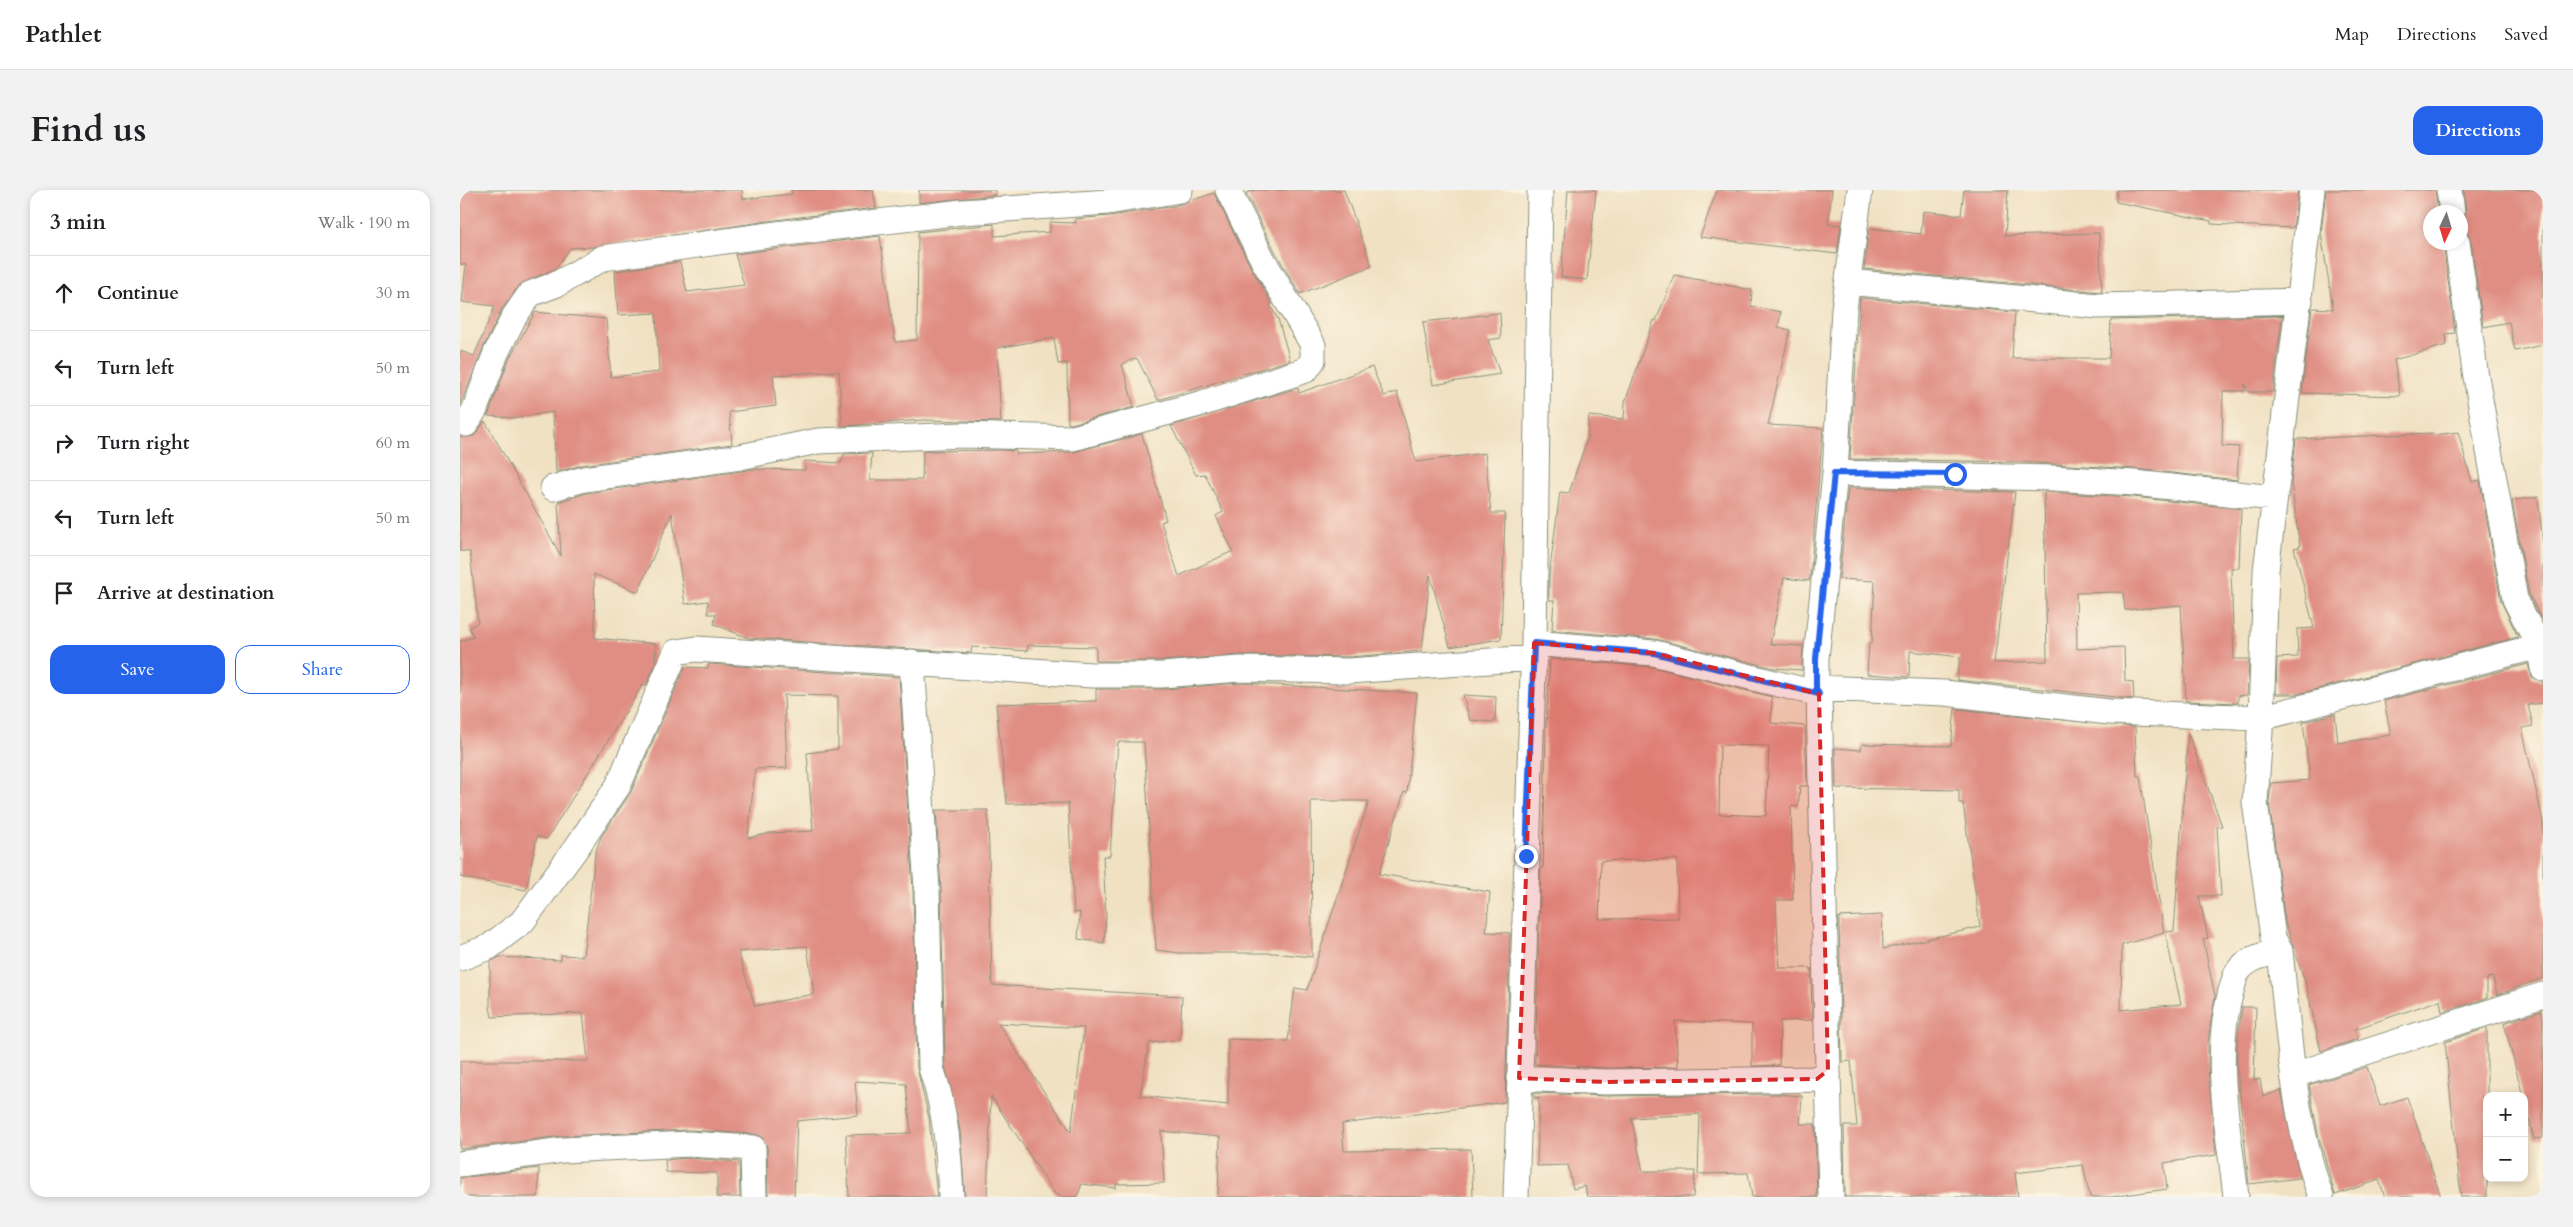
<!DOCTYPE html>
<meta charset="utf-8">
<style>
body{margin:0;font-family:Cardo,serif;background:#f2f2f2;color:#202124}
.controls{position:absolute;right:15px;bottom:15px;display:grid;overflow:hidden;border-radius:10px;box-shadow:0 2px 8px #0003}
.controls button{width:45px;height:45px;display:grid;place-items:center;padding:0;border:0;border-bottom:1px solid #e0e0e0;background:#fff;color:#202124;font:25px sans-serif}
.compass{position:absolute;left:1963px;top:15px;width:45px;height:45px;border-radius:50%;background:#fff;box-shadow:0 2px 8px #0003;rotate:184deg}
.stop{position:absolute;width:15px;height:15px;margin:-11px;border:4px solid #2563eb;border-radius:50%;background:#fff}
.stop.end{background:#2563eb;border-color:#fff;box-shadow:0 1px 5px #0008}
.list{margin:0;padding:0;list-style:none}
h2{display:flex;justify-content:space-between;align-items:center;height:65px;margin:0;padding:0 20px;font-size:21px}
h2 small{font-size:16px;font-weight:400;color:#757577}
.list li{display:grid;grid-template-columns:32px 1fr auto;gap:15px;align-items:center;box-sizing:border-box;height:75px;padding:0 20px;border-top:1px solid #e0e0e0}
.list b{display:block;font-size:19px;white-space:nowrap}
.list em{font-size:16px;font-style:normal;color:#757577}
.actions{display:flex;gap:10px;padding:15px 20px}
.actions a{flex:1;padding:11px 0;border:1px solid #2563eb;border-radius:15px;text-align:center;font-size:18px;color:#2563eb}
.actions .main{background:#2563eb;color:#fff}
.icon{flex:none;width:28px;height:28px;fill:none;stroke:currentColor;stroke-width:2;stroke-linecap:round;stroke-linejoin:round}
.map{position:relative;flex:none;width:2083px;height:1007px;overflow:hidden;border-radius:15px}
header{display:flex;align-items:center;gap:30px;box-sizing:border-box;height:70px;padding:0 25px;background:#fff;border-bottom:1px solid #e0e0e0}
header strong{font-size:24px}
nav{display:flex;gap:28px;margin-inline-start:auto;font-size:18px}
.intro{display:flex;align-items:center;justify-content:space-between;box-sizing:border-box;height:120px;padding:0 30px}
h1{margin:0;font-size:35px}
.button{padding:12px 22px;border-radius:15px;background:#2563eb;color:#fff;font-size:18px;font-weight:700}
main{display:flex;gap:30px;padding:0 30px}
aside{flex:1;background:#fff;border-radius:15px;box-shadow:0 2px 8px #0003}
.map>svg:first-child{display:block}
.building{fill:#e08e83;fill-rule:evenodd}
.lines{fill:none;stroke-linecap:round;stroke-linejoin:round}
.street-casing{stroke:#888f7b;stroke-width:27}
.street{stroke:#fff;stroke-width:25}
.route{stroke:#2563eb;stroke-width:6}
.marked{fill:#d62828;fill-opacity:0.2;stroke:#d62828;stroke-width:4;stroke-dasharray:10 6;stroke-linejoin:round}
</style>
<header>
<strong>Pathlet</strong>
<nav><a>Map</a><a>Directions</a><a>Saved</a></nav>
</header>
<div class="intro"><h1>Find us</h1><a class="button">Directions</a></div>
<main>
<aside>
<h2>3 min<small>Walk · 190 m</small></h2>
<ul class="list">
<li><svg class="icon" aria-label="ahead" viewBox="0 0 24 24"><path d="M12 20V5M6 11l6-6 6 6"/></svg><div><b>Continue</b></div><em>30 m</em></li>
<li><svg class="icon" aria-label="left" viewBox="0 0 24 24"><path d="M17 20v-9H6M10 6l-5 5 5 5"/></svg><div><b>Turn left</b></div><em>50 m</em></li>
<li><svg class="icon" aria-label="right" viewBox="0 0 24 24"><path d="M7 20v-9h11M14 6l5 5-5 5"/></svg><div><b>Turn right</b></div><em>60 m</em></li>
<li><svg class="icon" aria-label="left" viewBox="0 0 24 24"><path d="M17 20v-9H6M10 6l-5 5 5 5"/></svg><div><b>Turn left</b></div><em>50 m</em></li>
<li><svg class="icon" aria-label="arrive" viewBox="0 0 24 24"><path d="M6 21V4h12l-3 4 3 4H6"/></svg><div><b>Arrive at destination</b></div></li>
</ul>
<div class="actions"><a class="main">Save</a><a>Share</a></div>
</aside>
<div class="map">
<svg width="2083" height="1007" viewBox="0 0 2083 1007">
<rect width="100%" height="100%" fill="#fcf5e5"/>
<filter id="ink" filterUnits="userSpaceOnUse"><feTurbulence type="fractalNoise" baseFrequency=".02" numOctaves="2"/><feDisplacementMap in="SourceGraphic" scale="10" xChannelSelector="R" yChannelSelector="G"/><feConvolveMatrix kernelMatrix="1 2 1 2 8 2 1 2 1" color-interpolation-filters="sRGB"/></filter>
<filter id="wash" filterUnits="userSpaceOnUse"><feTurbulence type="fractalNoise" baseFrequency=".0096" numOctaves="4" result="noise"/><feDisplacementMap in="SourceGraphic" scale="20" xChannelSelector="R" yChannelSelector="G"/><feGaussianBlur stdDeviation="1.12" result="paint"/><feColorMatrix in="noise" values="0 0 0 0 0 0 0 0 0 0 0 0 0 0 0 0 0 1.4 0 .05"/><feComposite in="paint" operator="in"/></filter>
<g filter="url(#wash)">
<rect width="100%" height="100%" fill="#f0e1c2"/>
<g id="blocks">
<path class="building" d="M0,0H282L283,9L332,4L331,0H413L416,18L315,30L134,57L110,58L96,78L59,95L42,119L23,158L0,216V161L14,166L35,116L2,112L6,75L0,74Z
M459,0H535V5L459,13Z
M796,0H884L912,76L840,104L816,63L786,3Z
M1108,0H1136L1127,90L1101,87Z
M1257,0H1372L1368,34L1381,35L1377,64L1240,47Z
M1504,0H1548L1545,46L1639,43L1642,102L1404,79L1409,38L1461,44L1463,21L1501,25Z
M1657,0H1838L1833,38L1751,34V31L1656,12Z
M1866,0H1975L1978,22H1970V52H1983L1995,143L1986,144L1987,155L1934,170L1940,206L1842,203L1852,118L1873,119L1861,43Z
M2004,0H2083V155L2055,161L2049,132L2023,137L2011,50L2008,43L2000,38L2006,21Z
M754,3L790,76L812,114L810,115L818,129L830,170L698,210L677,168L662,174L674,217L611,234L608,233L607,173L598,174L594,148L537,158L541,232L464,230L382,236L379,181L313,185L316,216L269,222L272,254L122,275L96,282L93,222L53,228L28,226L49,169L75,122L146,129L151,187L199,182L196,123L158,125L155,81L220,72L227,102L284,95L275,64L420,46L435,152L457,150L458,42L534,34V46L590,42V32L616,33L615,29L650,26L714,16Z
M1214,85L1292,100L1291,116L1321,122L1318,137L1330,140L1308,235L1363,238L1350,387L1349,391L1324,388L1310,454L1343,456L1342,480L1314,478L1195,449L1092,440L1094,410H1089V386L1100,302L1109,303L1127,249L1129,226L1164,229L1165,212L1194,130L1196,131Z
M1400,108L1555,122L1552,168H1649L1651,130L1822,126L1813,202H1788L1785,194V201H1763L1762,256L1779,257L1777,290L1675,279L1559,272L1390,269Z
M1040,123L1041,148L1028,150L1040,184L973,195L963,132Z
M912,177L924,206L937,202L956,272L1025,263L1031,323H1045L1041,449L990,457L970,385L962,461L889,467L780,465L701,471H636V457L568,455L567,461L512,457L511,463L288,448L254,434L256,424H248V411L225,414L212,323L178,402L134,384L135,448L196,454L195,475L186,495L183,494L87,649L77,646L66,700L0,687V451L14,447L9,438L18,432L10,362L0,361V247L14,246L25,231L101,366L98,312L127,303L295,279L345,280V271L381,273L384,264L412,263L410,290H462L463,261L543,260L556,261V264L613,262L682,244L706,330L701,332L719,386L773,361L756,326L763,322L745,284L736,285L711,236L838,198L839,203Z
M1998,242L2012,292L2020,290L2041,411L2058,447L1838,504H1816L1817,468L1838,467L1837,439L1854,438L1834,358L1840,357L1831,293L1836,249L1973,243L1974,245Z
M1388,298L1555,302L1534,473L1587,471L1584,302L1673,307L1781,319L1779,378H1771L1774,469H1789L1787,505L1778,506V513L1726,511L1721,415L1665,420L1663,402L1616,403L1617,459L1664,457L1665,491L1673,492L1674,509L1497,490L1500,467L1450,461L1449,487L1407,484L1409,453H1412L1415,391L1379,389Z
M2078,307L2083,355V432L2069,404L2052,310Z
M1090,469L1192,477L1312,507L1311,533L1345,536L1347,596H1340L1338,617L1331,616L1333,710H1316L1319,778H1351L1352,830L1320,831L1319,875L1292,876V834L1215,831L1218,877L1145,878L1075,874L1081,678H1083L1086,539ZM1260,555L1309,556L1306,626L1259,624ZM1217,669L1218,728L1139,729L1141,671Z
M249,474L439,487L453,700L457,878L469,928L477,1007H389L386,945L451,943L446,894L395,891L398,925L337,931L334,1007H308L307,957L301,946L294,944L228,940L102,946L0,959V871H128L123,823L32,827L30,817V772L39,767L101,770V765L123,766L135,664L141,647L171,602L225,477L248,478ZM324,505L378,506V559L347,563L353,641L311,643L288,648L295,579L327,578ZM347,756L354,804L295,816L278,762Z
M2068,474L2072,487L2083,492V513L2068,515L2073,536L2062,538L2083,631V788L2037,805L2033,787L2027,788V808L1982,822L1980,810L1895,839L1898,849L1861,861L1846,794L1825,732L1809,612L1811,593L1850,590L1843,532L1875,524L1878,553L1931,545L1924,511Z
M780,493L957,503L947,603L944,602L919,684L1030,702L1026,742L1050,743L1045,912L882,934L884,961L1011,959L1013,1007H758L760,947L701,941L704,993L656,994V998L622,994L617,1007H604L595,1004L531,906L527,1007H505L500,940L485,876L481,699L476,620H528L532,795L722,806L720,850L689,853L680,906L768,915V849L828,851L835,798L847,800L909,611H851L852,767L814,763H720L696,760L684,552H658L650,666H643L646,726L644,753L618,749L620,722L614,723L608,613L547,614L536,514L636,511V499H703ZM538,833L624,838L611,942Z
M1003,505L1036,507L1035,532L1010,530Z
M1495,519L1675,537L1677,586H1680L1704,743L1662,755L1661,820L1721,814L1705,742L1714,741L1728,543L1762,636L1757,637L1761,706H1739L1748,748L1743,749L1755,806L1748,851V878L1756,965L1704,973L1707,999L1651,1007H1630L1623,975L1555,983L1558,1007H1385L1384,936H1397L1391,871L1382,872L1379,727L1422,725L1423,759L1520,737L1503,613H1499V600L1376,598L1375,558L1401,560L1402,554L1491,556Z
M1782,817H1796L1794,890L1800,889L1803,907L1821,900L1840,988L1789,994L1777,878V853Z
M2081,821L2083,828V948L2074,949L2044,833Z
M2027,838V1007H2001L1985,852Z
M1907,877L1920,916L1947,907L1981,1007H1925L1919,990L1875,1005L1858,944L1849,895Z
M1074,903L1145,906L1318,904L1342,906L1340,934H1355L1357,1007H1292L1288,983L1238,984L1240,924L1171,928L1183,981H1235L1233,1007H1127L1125,996L1113,999L1108,975L1077,976L1079,907L1074,908Z
M229,968L279,972L280,1007H257V983L206,982L205,970Z
M79,978L78,1007H0V988Z"/>
</g>
</g>
<g filter="url(#ink)">
<use href="#blocks" fill-opacity="0" stroke="#888f7b" stroke-width="1"/>
<g class="lines">
<defs>
<path id="street" d="M1852,0L1806,381L1801,528L1795,612L1813,748L1820,761C1829,844 1833,928 1861,1007
M1989,0L1992,22
M1997,52L2015,181L2055,409L2079,456L2083,478
M1388,92L1638,116L1840,111
M0,231L6,234L15,219L36,163L54,127L70,104L97,94L143,68L317,44L502,22L648,12L720,0
M1375,283L1593,288L1674,293L1814,308
M93,298L124,289L280,267L358,251L502,245L613,248L743,213L846,180L853,170V155L803,70L768,0
M1074,453L1194,463L1359,504
M452,472L467,699L471,878C486,920 489,963 491,1007
M1356,498L1485,503L1649,522L1801,528L2083,455
M0,768L29,757L62,732L117,657L158,596L216,462L236,459L632,485H702L780,479L889,481L1073,468
M1368,880L1371,1007
M1834,885L2083,805
M1059,888L1145,892L1357,889L1368,880L1359,504L1356,498V469L1375,283L1384,119L1400,0
M0,974L103,960L229,954L293,958L294,1007
M1056,1007L1074,453L1080,0
M1776,1007C1769,940 1752,868 1771,801C1773,796 1774,788 1777,783C1786,768 1804,765 1820,761"/>
</defs>
<use href="#street" class="street-casing"/>
<use href="#street" class="street"/>
</g>
</g>
<g class="lines" filter="url(#ink)">
<path class="route" d="M1066,666L1074,453L1194,463L1359,504L1356,498V469L1374,283L1495,284"/>
</g>
<path class="marked" d="M1074,453L1194,463L1359,504L1368,880L1357,889L1145,892L1059,888Z"/>
</svg>
<div class="controls">
<button>+</button>
<button>−</button>
</div>
<svg class="compass" viewBox="-18 -18 36 36"><path d="M0-13l5 13h-10z" fill="#e53935"/><path d="M0 13l5-13h-10z" fill="#757577"/></svg>
<div class="stop" style="left:1495px;top:284px"></div>
<div class="stop end" style="left:1066px;top:666px"></div>
</div>
</main>
